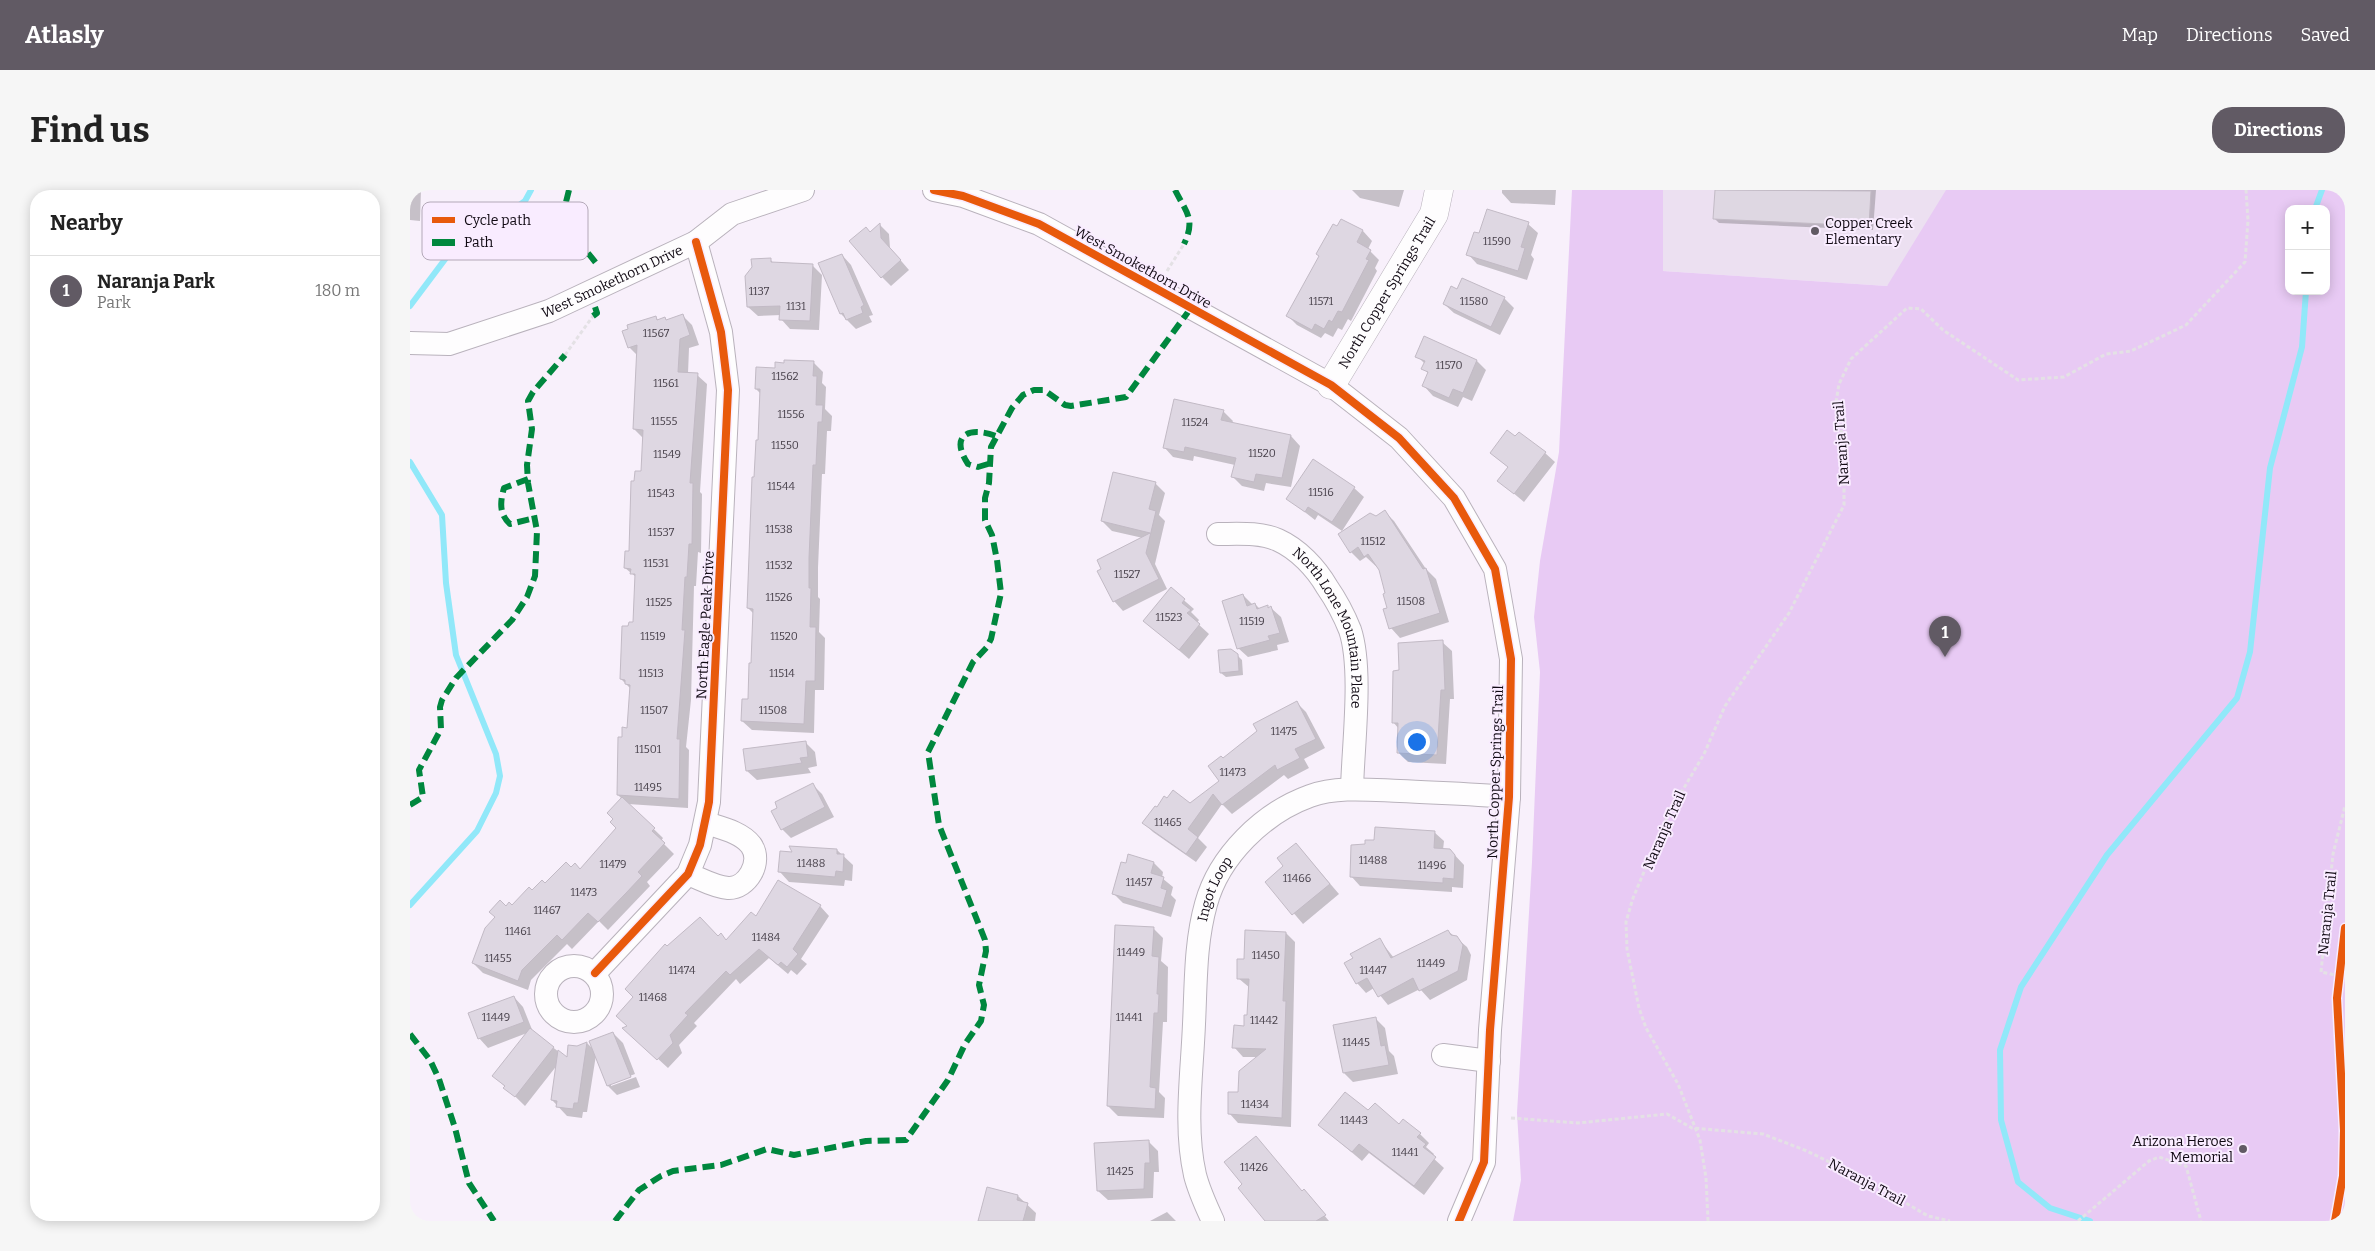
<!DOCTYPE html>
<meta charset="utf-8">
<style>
body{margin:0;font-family:Bitter,serif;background:#f6f6f6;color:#222}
.controls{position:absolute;right:15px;top:15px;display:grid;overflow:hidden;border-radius:10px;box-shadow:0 2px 12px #0003}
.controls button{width:45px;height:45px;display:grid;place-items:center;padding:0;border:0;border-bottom:1px solid #e0e0e0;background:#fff;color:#222;font:25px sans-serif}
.you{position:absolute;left:1006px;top:551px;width:18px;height:18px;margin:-12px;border:4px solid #fff;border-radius:50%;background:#1a73e8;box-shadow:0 0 0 8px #1a73e833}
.badge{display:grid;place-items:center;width:32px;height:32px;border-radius:50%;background:#615a64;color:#fff;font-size:16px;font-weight:700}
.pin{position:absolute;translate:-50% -41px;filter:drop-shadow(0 1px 2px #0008)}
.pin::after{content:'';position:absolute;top:26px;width:18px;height:15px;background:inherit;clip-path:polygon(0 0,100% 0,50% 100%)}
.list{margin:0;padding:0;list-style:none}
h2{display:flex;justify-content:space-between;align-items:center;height:65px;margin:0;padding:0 20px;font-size:21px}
h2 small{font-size:16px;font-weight:400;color:#767676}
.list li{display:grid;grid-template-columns:32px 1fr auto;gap:15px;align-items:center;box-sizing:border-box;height:70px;padding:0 20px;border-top:1px solid #e0e0e0}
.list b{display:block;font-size:19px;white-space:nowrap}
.list p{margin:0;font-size:16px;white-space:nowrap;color:#767676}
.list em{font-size:16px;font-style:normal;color:#767676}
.map{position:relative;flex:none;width:1935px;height:1031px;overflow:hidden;border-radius:20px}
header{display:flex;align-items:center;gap:30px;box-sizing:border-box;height:70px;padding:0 25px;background:#615a64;color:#fff}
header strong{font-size:24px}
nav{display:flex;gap:28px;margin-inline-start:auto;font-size:18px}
.intro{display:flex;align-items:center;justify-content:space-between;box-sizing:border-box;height:120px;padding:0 30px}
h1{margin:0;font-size:35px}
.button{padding:12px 22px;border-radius:20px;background:#615a64;color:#fff;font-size:18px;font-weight:700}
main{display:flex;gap:30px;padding:0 30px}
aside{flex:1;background:#fff;border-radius:20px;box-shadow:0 2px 12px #0003}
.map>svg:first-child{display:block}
.built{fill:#ece0f1}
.green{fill:#e8caf4;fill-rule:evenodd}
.shadow{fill:#0003}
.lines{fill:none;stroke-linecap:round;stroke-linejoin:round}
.stream{stroke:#91e8f9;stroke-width:6}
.building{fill:#ded7e2;stroke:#c2bac5}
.minor-casing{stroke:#b9b2bc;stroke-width:24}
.tertiary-casing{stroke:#b9b2bc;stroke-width:29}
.path{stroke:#e4e1e5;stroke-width:3;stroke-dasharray:4 2.5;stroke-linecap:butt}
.minor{stroke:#fefdfe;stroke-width:22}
.tertiary{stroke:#fefdfe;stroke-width:28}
.quiet{stroke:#00873e;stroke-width:6;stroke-dasharray:12 6;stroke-linecap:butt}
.cycleway-casing{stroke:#f9ecff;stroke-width:11}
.cycleway{stroke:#e8590c;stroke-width:8}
.poi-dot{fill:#615a64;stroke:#f9ecff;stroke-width:2}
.labels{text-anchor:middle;stroke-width:4;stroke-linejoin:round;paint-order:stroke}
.number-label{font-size:11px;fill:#47404a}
.poi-label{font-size:14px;fill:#100913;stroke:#f9ecff;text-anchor:start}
.street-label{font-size:14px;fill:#100913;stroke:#f9ecff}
.key{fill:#f9ecff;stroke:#b3a8b8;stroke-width:1}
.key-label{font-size:14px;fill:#100913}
</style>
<header>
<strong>Atlasly</strong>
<nav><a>Map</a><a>Directions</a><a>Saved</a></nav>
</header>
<div class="intro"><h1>Find us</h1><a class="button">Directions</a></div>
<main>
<aside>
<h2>Nearby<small></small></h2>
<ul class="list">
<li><span class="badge">1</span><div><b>Naranja Park</b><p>Park</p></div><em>180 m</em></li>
</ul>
</aside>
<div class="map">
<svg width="1935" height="1031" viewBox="0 0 1935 1031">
<rect width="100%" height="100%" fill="#f8f0fb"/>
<path class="built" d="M1253,0H1560L1477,96L1253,81Z"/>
<path class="green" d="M1162,0H1253V81L1477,96L1536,0H1935V1031H1103L1111,990L1107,923L1122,672L1130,482L1124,427L1130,371L1149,262ZM1879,19H1916V101H1879Z"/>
<path class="shadow" d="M0,0H11L10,31L0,30Z
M942,0H994L989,17L950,8Z
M1092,0H1146L1145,15L1101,13L1092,3Z
M1306,0H1466L1463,40L1309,33L1304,28Z
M932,31L953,41L962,51L958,59L969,70L965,78L967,81L941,131L938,129L932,140L928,138L923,147L915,143L911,148L887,135L878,126Z
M1118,34L1128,43L1121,65L1124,69L1117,90L1067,74L1058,64L1070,45Z
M470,35L479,44L480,58L499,80L481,96L472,87Z
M432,65L441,75L463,125L459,126L462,132L446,139L431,124L409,74Z
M360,69L364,74L403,76L412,85L409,140L380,139L371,129V125L348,126L338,117Z
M1094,108L1104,118L1090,145L1044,123L1034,114Z
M273,126L282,135L289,155L279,158L278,184L287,185L297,194L290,302L292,304L291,363L288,362L286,396H284L281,510L276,557L279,560L278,618L218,614L253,648L251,651L264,664L237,692L240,696L198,740L189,731L162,759L157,754L121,790L118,800L73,783L63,773L96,718L102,717L122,702L161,679L170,681L207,638L205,629L212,609L208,605L213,549L218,539L221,499L211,489L220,437L224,433L226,387L215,378L220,362L225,293L232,283L234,249L224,239L228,166L219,157L245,127L249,131H257Z
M1007,166L1067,171L1076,180L1062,211L1053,207L1048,217L1023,206L1014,196L1019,184L1013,178L1015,174Z
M403,172L413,182L412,193L416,197L415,219L422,226L421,241H417L415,284H412L408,378V407L410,409L409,442L415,448L414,500H405L404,543L342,540L332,531L339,511L342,475L344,424L338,418L351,204L346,199L366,179Z
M813,221L823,231L822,233L881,246L890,256L881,297L856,293L854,301L832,296L823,287L825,275L784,266L783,271L763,267L754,257Z
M1081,263H1135L1145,272L1114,312L1089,291L1099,278Z
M745,293L755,303L749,325L755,331L745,374L757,399L713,421L704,411L733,348L702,341L692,331Z
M944,298L954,307L932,341L908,325L905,330L878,309Z
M975,322L984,331L1016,379L1026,389L1039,432L990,448L981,438L977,404L970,380L956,367L950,371L941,362L967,327Z
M761,399L784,419L781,422L789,430L787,433L799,444L779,469L735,431Z
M833,405L843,415L845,414L850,419L861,418L871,427L879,452L867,455L868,460L838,467L828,458Z
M1032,452L1042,461L1044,509H1040L1036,574L998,572L988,562L989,539L983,532L991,481Z
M827,465L832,470L833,485L816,487L811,483Z
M887,513L896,522L915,558L894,569L899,578L878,589L874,585L822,624L812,614L788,648L797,657L786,672L743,642L734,633L780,614L811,591L813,569Z
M395,552L405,562L407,576L398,578L401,583L347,590L337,581Z
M402,594L412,604L424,627L381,648L372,639Z
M1024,642L1034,651L1033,660H1040L1054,675L1053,698L1042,697V702L950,696L941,686L956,656L965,651Z
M886,654L929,704L893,734L857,692L875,677Z
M427,660L443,675L442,691L435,690L434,696L379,692L370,682Z
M744,673L753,682L752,688L763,697L761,705L766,710L761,727L713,713L703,703Z
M410,716L419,726L391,769L397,774L387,785L381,780L378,784L359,768L330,794L326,789L284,833L287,836L269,855L272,863L258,878L224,847L219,837L224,807L257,758L308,748L317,751L346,728Z
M743,738L753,748L751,771L758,777L757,832H753L749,902L755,908L754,928L708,926L698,916Z
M1038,741L1057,757L1061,765L1057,790L1020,810L1010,799L978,815L964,798L956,803L947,793L969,749L984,768Z
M876,743L885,752L881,937L828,933L819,923L848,867H833L824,857L838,827L840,798L828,788L835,770Z
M104,807L113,817L123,842L158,869L167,857L177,853L184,860L203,843L213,853L225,884L201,893V896L226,887L230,897L207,905L198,896L186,865L177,922H173L172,928L157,926L142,910L148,874L115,916L84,886L117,843L78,858L69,848Z
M965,828L975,838L979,861L984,866L988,884L943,892L934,883Z
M959,922L1010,944L1019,953L1016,957L1024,964L1022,967L1034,978L1014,1005L959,963L952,971L920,944Z
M739,952L748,961L749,982H744L743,1008L698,1010L688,1001Z
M894,1001L919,1031H856L893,1002Z
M608,1006L626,1023L625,1031H569Z
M757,1022L766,1031H740Z"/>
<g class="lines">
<path class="stream" d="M1905,19L1912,0
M0,116L51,48L87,31L115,11L121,0
M0,272L32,325L36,393L46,465L86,564L90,586L86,603L67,641L0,715
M1680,1031L1640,1018L1608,992L1591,930L1590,860L1611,797L1697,665L1827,508L1840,462L1860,278L1892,157L1896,101"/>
</g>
<path class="building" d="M1305,0L1461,1L1459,36L1303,29Z
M1077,19L1119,32L1111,57L1115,58L1108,81L1056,65L1064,42L1069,43Z
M931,29L953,40L947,52L961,60L956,69L959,70L932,122L928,121L922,132L919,130L914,139L905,134L902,140L876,126L909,66L906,64L923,34L927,36Z
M470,33L471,48L491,70L471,88L439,51L456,37L460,42Z
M432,64L454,115L451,117L453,123L436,130L433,123L430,124L408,73Z
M361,68V72L403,74L400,131L369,130L370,116L337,117L335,86L342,77L341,69Z
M1052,88L1095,107L1081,137L1033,114L1041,96L1047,99Z
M273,124L280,145L270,149L268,182L288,183L280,293H283L282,354H279L277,387H275L272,440H275L267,549H270L269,609L207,605L208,547H212V537L217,538L220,495L215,494V490L210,489L212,436H218L219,432H223L225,384H220L221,379L214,378L215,361H219L221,291H224L225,281H231L233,240L223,239L227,155L218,158L212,141L218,139L217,135L246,126L247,130L255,127L256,130Z
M1014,146L1067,170L1053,203L1043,199L1039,208L1012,196L1018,182L1011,179L1015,171L1005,167Z
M374,170L404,171L403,186H407L406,215H413L412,232H408L406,275H403L399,368V398H401L400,437H406L405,491H396L394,534L331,531L332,509H338L339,473H341L343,419L337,418L342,287H344L346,250H348L350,199H345L346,177L365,178V172L374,173Z
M764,209L814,220L811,230L881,245L872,288L846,284L844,292L821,287L826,268L775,257L774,262L753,258Z
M1097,240L1105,246L1109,242L1136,262L1104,304L1087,291L1098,277L1080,263Z
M903,269L945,297L922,332L898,317L895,322L876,309Z
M703,282L746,292L739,319L746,321L736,363L749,389L703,412L687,381L691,379L687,370L740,343L691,331Z
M975,320L1013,379L1016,378L1030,423L979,439L973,419L977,418L973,404L975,403L969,380L958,364L954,367L948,357L940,363L928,344L960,323L966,326Z
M761,397L775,409L772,413L781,420L777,423L790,434L769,460L733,431Z
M833,404L837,416L845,413L847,419L858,415V418L861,416L870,443L858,446L860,450L827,459L812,411Z
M1033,450L1035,500H1031L1027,565L987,563L988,533H982L983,481L989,480L988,453Z
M821,459L828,464L829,481L810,483L808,460Z
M887,511L906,549L885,559L890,568L867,580L865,575L812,615L803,604L778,639L788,647L776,664L732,633L745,616L747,617L754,606L757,608L763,600L780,613L809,591L798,576L811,566L813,568L847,541L843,534Z
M396,551L398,567L390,568L392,573L336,581L333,559Z
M403,593L415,617L371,640L361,621L367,618L365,612Z
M212,607L245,638L242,641L255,653L228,682L232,686L216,703L188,732L178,723L152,750L147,745L112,780L108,791L62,773L75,738L85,727L79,722L90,710L96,716L99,712L102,715L119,697L122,700L132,690L135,693L156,672L161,677L165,673L170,679L206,638L200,632L203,629L197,623Z
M965,637L1025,641L1024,658L1040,659L1045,665L1044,689L1033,688V693L940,687L941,655L955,654V650H964Z
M886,653L920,694L882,725L855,692L873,676L867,668Z
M379,656L427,659V664H434L433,682L426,681L425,687L368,682L370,661L382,662Z
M718,664L744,672L741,683L754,687L751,698L757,700L752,718L702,704L711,672L716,673Z
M368,690L411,715L383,759L388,764L377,777L371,772L368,775L349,759L320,785L316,781L275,823L278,825L260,845L263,853L247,870L212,838L217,836L206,826L223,807L215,799L255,754L257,756L290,727L308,746L311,743L316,750L341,722L346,726Z
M705,735L744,737L742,766L749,767L747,804H749L748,823H744L740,897L746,898L745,919L697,916Z
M835,740L876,742L873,811H876L872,928L818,924V902H828L829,881L856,859L822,858L824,835L834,836V825H837L839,789H827V769H834Z
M1038,740L1041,745L1047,746L1053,755L1048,781L1009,801L1003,788L968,807L957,788L946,794L934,773L943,768L940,764L970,748L981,768Z
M104,806L114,832L68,849L58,823Z
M966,827L971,856L975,855L979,875L933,883L923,835Z
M120,838L144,857L105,907L93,898L95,896L82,886Z
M203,842L221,887L197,896L179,851Z
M177,852L168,913H164L163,919L146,917L147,911L141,910L148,860L157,867L158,855L167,856Z
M935,902L958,920L965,913L989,934L993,929L1011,943L1007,947L1016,954L1013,957L1026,967L1004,996L949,954L942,962L908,935Z
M846,946L892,1001L894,999L916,1025L906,1031H855L828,998L832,994L814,972Z
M739,950L740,973H735L734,999L687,1001L684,953Z
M577,997L608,1005L607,1010L618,1013L613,1031H568Z"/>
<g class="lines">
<defs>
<g id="minor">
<path d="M524,0L553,6L629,34L921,195L989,248L1044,308L1085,379L1101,469L1099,607L1080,840L1074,972L1049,1031"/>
<path id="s1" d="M0,153L39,154L139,121L286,52L322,24L393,0"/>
<path id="s2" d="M808,344C827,344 850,342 868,350C888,359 906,378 917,397C926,410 934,425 940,440C953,479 943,556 942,599"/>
<path d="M278,684C291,689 304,697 318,698C337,699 353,672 341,655C331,642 311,638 296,633"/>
<circle cx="164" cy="804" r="28"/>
<path d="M185,783L278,684L290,655L299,612L318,200L311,142L286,52"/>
<path d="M1033,865L1079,871"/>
<path id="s3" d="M803,1031C796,1016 789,1001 785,985C774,937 782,884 784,834C786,794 785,753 796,714C809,666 853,623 900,606C928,596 961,600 990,601C1026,603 1063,604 1099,607"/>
</g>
<g id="tertiary">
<path id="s4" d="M921,195L1024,24L1029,0"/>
</g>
</defs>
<use href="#minor" class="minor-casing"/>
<use href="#tertiary" class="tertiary-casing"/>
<path class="path" d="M161,36L178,63
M757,81L774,54
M155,165L183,126
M1930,786L1911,782L1923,664L1935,616
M1101,928L1168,933L1257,924L1282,938L1353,944L1397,961L1460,992L1518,1026L1540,1031
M1298,1031L1296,988L1290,950L1268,894L1236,838L1229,818L1217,759L1216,732L1223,708L1258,625L1294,564L1315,516L1379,423L1434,315V285L1431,232L1426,212L1429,194L1441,169L1497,118L1511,119L1533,140L1608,190L1654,187L1696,164L1721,161L1776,135L1835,72L1838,30L1836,0
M1668,1031L1739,971L1749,967L1776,976L1791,1031"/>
<use href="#minor" class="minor"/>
<use href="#tertiary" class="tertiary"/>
<path class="quiet" d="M159,0L156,12L161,36
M765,0C776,22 786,29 774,54
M178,63L186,73
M183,126L187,123L185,117
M578,274L568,277L558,274C539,245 559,236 586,246
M118,289L94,298C90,312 89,324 100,334L125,328
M0,615L13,607L9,580L31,539L30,517L32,510L46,488L102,430L117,407L125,386L127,341L118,293L117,275L122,239L118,211L123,202L155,165
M0,844L20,870L29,889L45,938L59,993L84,1031
M205,1031L229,1000L251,986L263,981L311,975L357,959L384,965L456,951L496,950L538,890L555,854L571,831L574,815L569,795L576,761L575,750L529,635L518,562L563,472L577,457L581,449L591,403L587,370L582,345L575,330V308L579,293L581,257L602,218L613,205L624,200H634L655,215L661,216L716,207L781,118"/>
<defs>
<path id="cycleway" d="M524,0L553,6L629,34L921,195L989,248L1044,308L1085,379L1101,469L1099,607L1080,840L1074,972L1049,1031
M185,783L278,684L290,655L299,612L318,200L311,142L286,52
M1925,1031L1933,986L1934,940L1927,808L1935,738"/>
</defs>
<use href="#cycleway" class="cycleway-casing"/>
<use href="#cycleway" class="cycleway"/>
</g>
<g class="poi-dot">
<circle cx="1405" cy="41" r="5"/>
<circle cx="1833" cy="959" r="5"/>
</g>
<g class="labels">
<g class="number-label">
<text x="1087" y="55">11590</text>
<text x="349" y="105">1137</text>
<text x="911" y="115">11571</text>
<text x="1064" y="115">11580</text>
<text x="386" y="120">1131</text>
<text x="246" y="147">11567</text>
<text x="1039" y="179">11570</text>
<text x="375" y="190">11562</text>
<text x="256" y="197">11561</text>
<text x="381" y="228">11556</text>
<text x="254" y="235">11555</text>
<text x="785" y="236">11524</text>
<text x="375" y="259">11550</text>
<text x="852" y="267">11520</text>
<text x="257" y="268">11549</text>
<text x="371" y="300">11544</text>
<text x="911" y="306">11516</text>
<text x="251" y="307">11543</text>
<text x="369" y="343">11538</text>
<text x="251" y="346">11537</text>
<text x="963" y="355">11512</text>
<text x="246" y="377">11531</text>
<text x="369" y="379">11532</text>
<text x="717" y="388">11527</text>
<text x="369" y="411">11526</text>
<text x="1001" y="415">11508</text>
<text x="249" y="416">11525</text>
<text x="759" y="431">11523</text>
<text x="842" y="435">11519</text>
<text x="243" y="450">11519</text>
<text x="374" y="450">11520</text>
<text x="241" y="487">11513</text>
<text x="372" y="487">11514</text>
<text x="244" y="524">11507</text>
<text x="363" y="524">11508</text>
<text x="874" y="545">11475</text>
<text x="238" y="563">11501</text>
<text x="823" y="586">11473</text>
<text x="238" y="601">11495</text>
<text x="758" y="636">11465</text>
<text x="963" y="674">11488</text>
<text x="401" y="677">11488</text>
<text x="203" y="678">11479</text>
<text x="1022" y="679">11496</text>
<text x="887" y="692">11466</text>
<text x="729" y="696">11457</text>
<text x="174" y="706">11473</text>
<text x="137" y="724">11467</text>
<text x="108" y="745">11461</text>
<text x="356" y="751">11484</text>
<text x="721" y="766">11449</text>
<text x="856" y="769">11450</text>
<text x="88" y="772">11455</text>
<text x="1021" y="777">11449</text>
<text x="272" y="784">11474</text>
<text x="963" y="784">11447</text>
<text x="243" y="811">11468</text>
<text x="86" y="831">11449</text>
<text x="719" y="831">11441</text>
<text x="854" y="834">11442</text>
<text x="946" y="856">11445</text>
<text x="845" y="918">11434</text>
<text x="944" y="934">11443</text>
<text x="995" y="966">11441</text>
<text x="844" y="981">11426</text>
<text x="710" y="985">11425</text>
</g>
<g class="poi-label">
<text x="1415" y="38">Copper Creek<tspan x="1415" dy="16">Elementary</tspan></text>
<text x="1823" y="956" text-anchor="end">Arizona Heroes<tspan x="1823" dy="16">Memorial</tspan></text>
</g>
<g class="street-label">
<text transform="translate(733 77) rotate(29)" y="5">West Smokethorn Drive</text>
<text dy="5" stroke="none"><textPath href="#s1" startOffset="214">West Smokethorn Drive</textPath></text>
<text dy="5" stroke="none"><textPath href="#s4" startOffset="108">North Copper Springs Trail</textPath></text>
<text transform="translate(1431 253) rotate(-94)" y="5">Naranja Trail</text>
<text transform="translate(295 435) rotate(-87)" y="5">North Eagle Peak Drive</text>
<text dy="5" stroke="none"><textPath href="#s2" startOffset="169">North Lone Mountain Place</textPath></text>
<text transform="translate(1085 582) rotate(-88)" y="5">North Copper Springs Trail</text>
<text transform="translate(1254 640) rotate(-66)" y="5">Naranja Trail</text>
<text dy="5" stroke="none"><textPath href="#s3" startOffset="339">Ingot Loop</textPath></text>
<text transform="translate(1917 723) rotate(-84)" y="5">Naranja Trail</text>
<text transform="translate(1457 992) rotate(28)" y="5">Naranja Trail</text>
</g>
</g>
<rect x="12" y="12" width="166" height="58" rx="8" class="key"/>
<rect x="22" y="27" width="23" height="6" fill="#e8590c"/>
<rect x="22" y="49" width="23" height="7" fill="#00873e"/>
<g class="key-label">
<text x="54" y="35">Cycle path</text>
<text x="54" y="57">Path</text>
</g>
</svg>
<div class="controls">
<button>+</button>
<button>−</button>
</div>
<div class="you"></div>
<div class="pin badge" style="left:1535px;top:467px">1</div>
</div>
</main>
